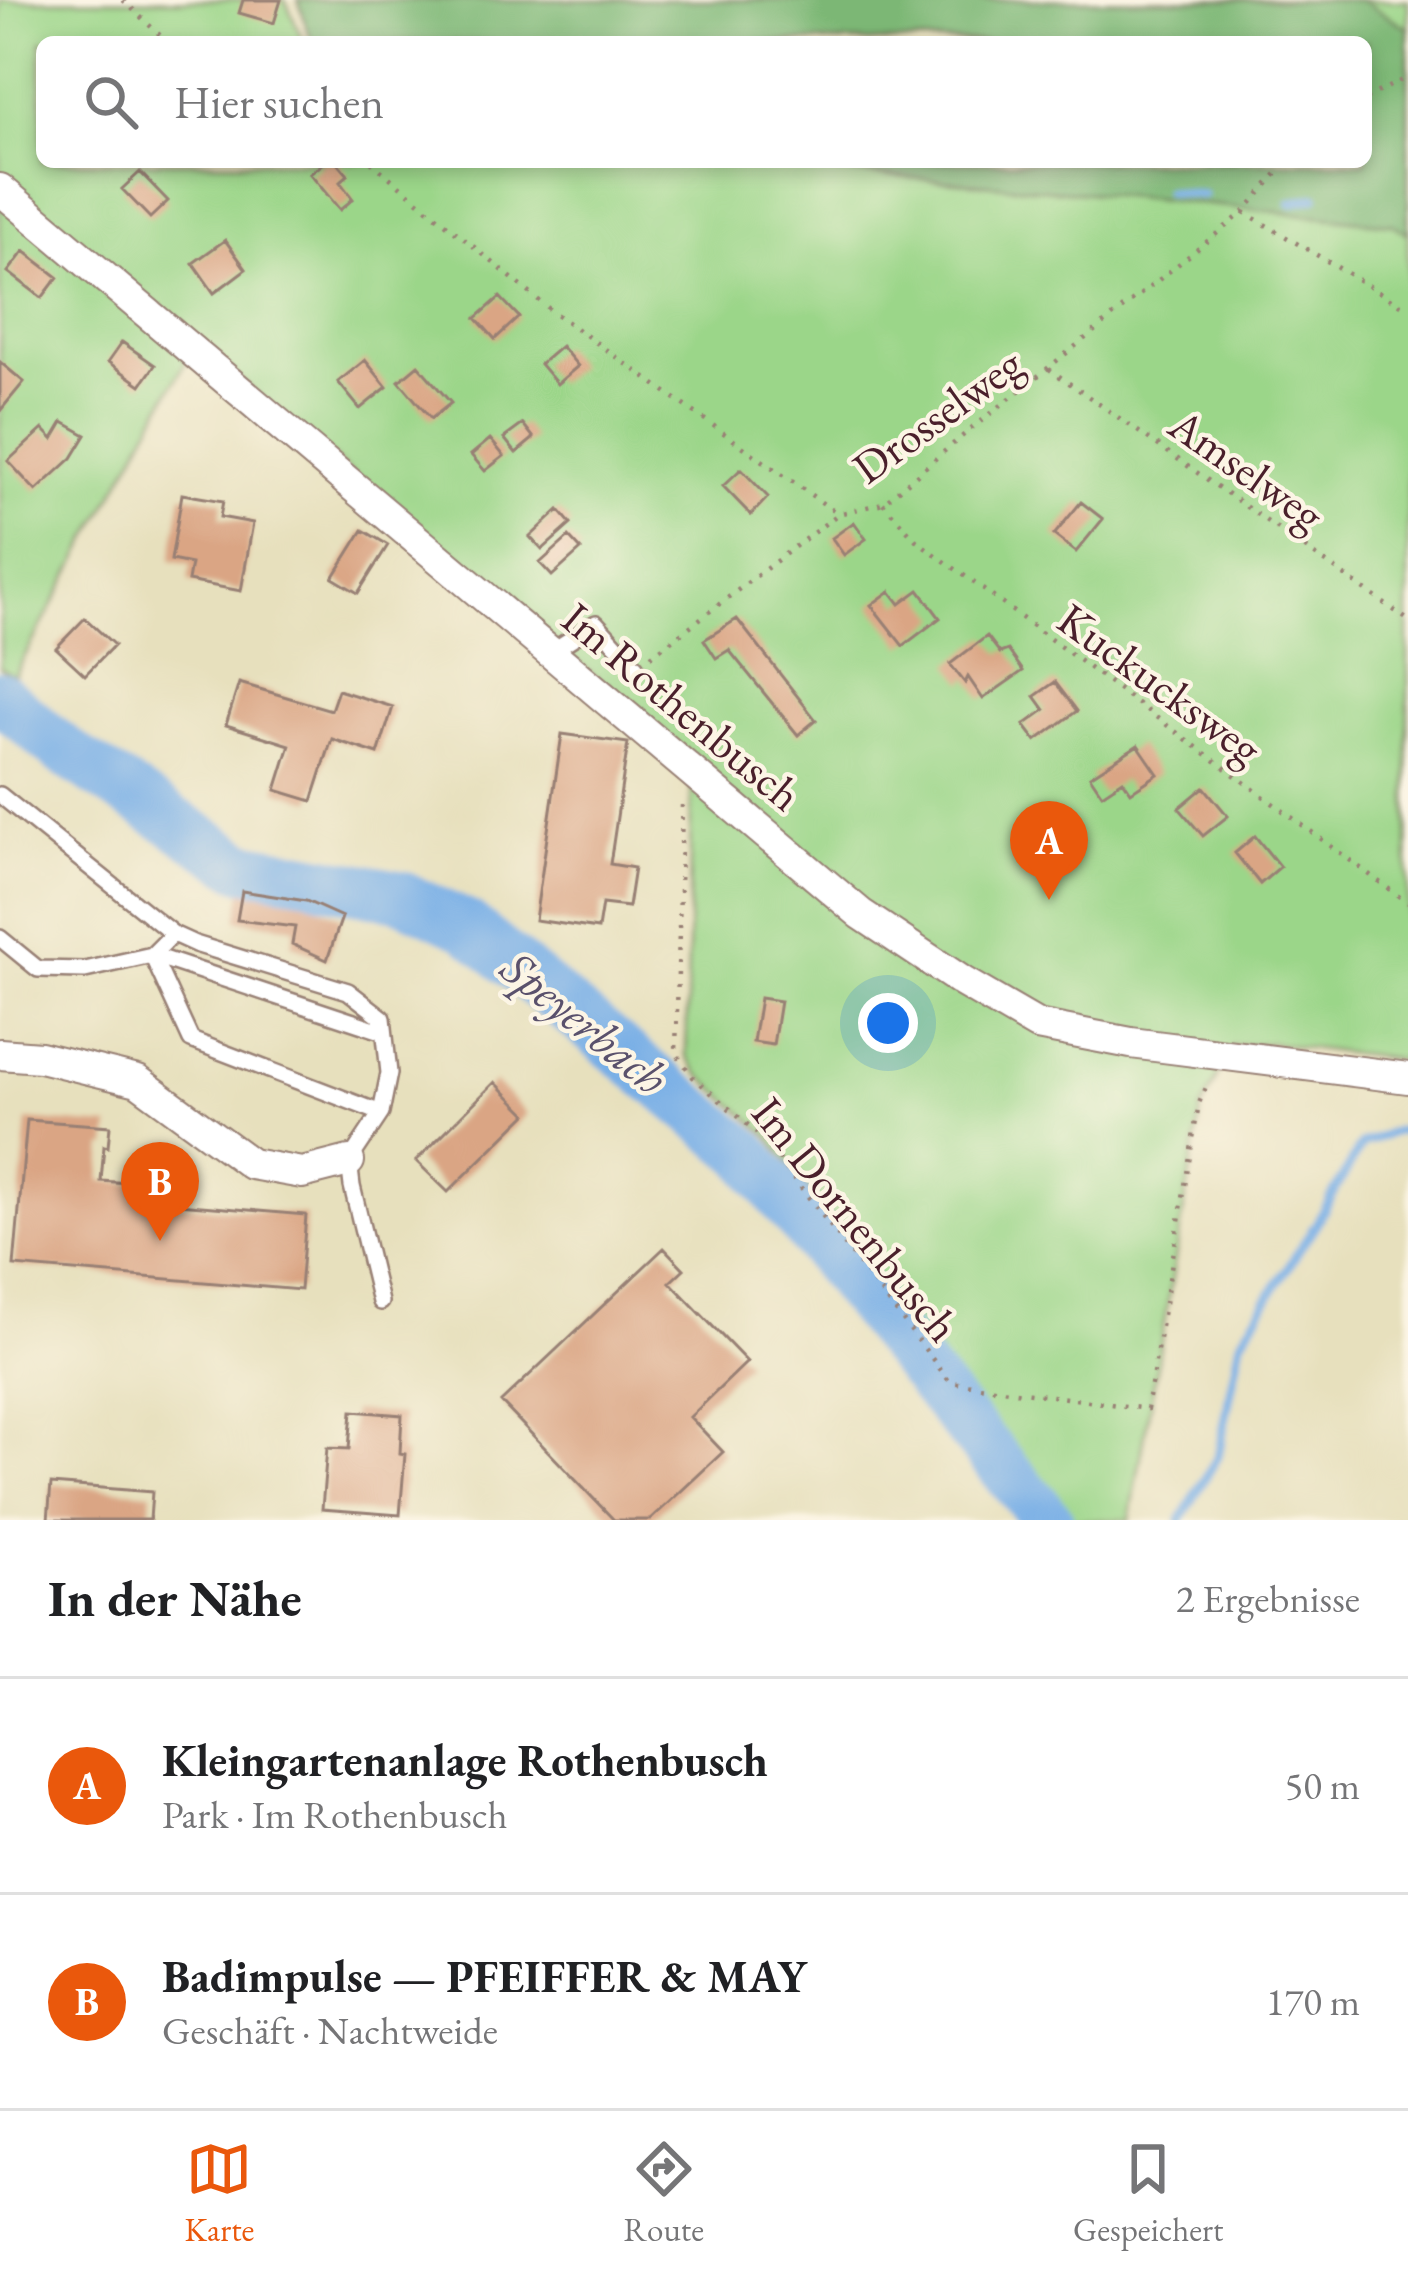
<!DOCTYPE html>
<html lang="de">
<meta charset="utf-8">
<style>
body{margin:0;font-family:"EB Garamond",serif;background:#f6f6f6;color:#202124}
.you{position:absolute;left:888px;top:1023px;width:42px;height:42px;margin:-30px;border:9px solid #fff;border-radius:50%;background:#1a73e8;box-shadow:0 0 0 18px #1a73e833}
.badge{display:grid;place-items:center;width:78px;height:78px;border-radius:50%;background:#ea580c;color:#fff;font-size:39px;font-weight:700}
.pin{position:absolute;translate:-50% -99px;filter:drop-shadow(0 3px 6px #0008)}
.pin::after{content:'';position:absolute;top:63px;width:42px;height:36px;background:inherit;clip-path:polygon(0 0,100% 0,50% 100%)}
.list{margin:0;padding:0;list-style:none}
h2{display:flex;justify-content:space-between;align-items:center;height:156px;margin:0;padding:0 48px;font-size:51px}
h2 small{font-size:39px;font-weight:400;color:#757577}
.list li{display:grid;grid-template-columns:78px 1fr auto;gap:36px;align-items:center;box-sizing:border-box;height:216px;padding:0 48px;border-top:3px solid #e0e0e0}
.list b{display:block;font-size:45px;white-space:nowrap}
.list p{margin:0;font-size:39px;white-space:nowrap;color:#757577}
.list em{font-size:39px;font-style:normal;color:#757577}
.icon{flex:none;width:66px;height:66px;fill:none;stroke:currentColor;stroke-width:2;stroke-linecap:round;stroke-linejoin:round}
.map{position:relative;flex:none;width:1408px;height:1520px;overflow:hidden}
.search{position:absolute;background:#fff;box-shadow:0 6px 18px #0003;left:36px;right:36px;top:36px;height:132px;display:flex;align-items:center;gap:30px;box-sizing:border-box;padding:0 42px;border-radius:18px;color:#757577;font-size:45px}
.sheet{height:588px;background:#fff}
nav{display:flex;justify-content:space-around;align-items:center;box-sizing:border-box;height:168px;border-top:3px solid #e0e0e0;background:#fff;font-size:33px;color:#757577}
nav a{display:grid;justify-items:center;gap:6px}
nav .on{color:#ea580c}
.map>svg:first-child{display:block}
.green{fill:#9bd689;stroke:#727a5a;stroke-width:3}
.forest{fill:#7cb775;stroke:#636b50;stroke-width:3}
.lines{fill:none;stroke-linecap:round;stroke-linejoin:round}
.stream{stroke:#77aee6;stroke-width:9}
.river{stroke:#77aee6;stroke-width:51}
.building{fill:#daa584}
.lane-casing{stroke:#988074;stroke-width:20}
.street-casing{stroke:#988074;stroke-width:34}
.path{stroke:#988074;stroke-width:4.5;stroke-dasharray:3 9;stroke-linecap:butt}
.lane{stroke:#fff;stroke-width:15}
.street{stroke:#fff;stroke-width:30}
.labels{text-anchor:middle;stroke-width:9;stroke-linejoin:round;paint-order:stroke}
.street-label{font-size:45px;fill:#4a1f2b;stroke:#fcf5e5}
.water-label{font-size:48px;font-style:italic;fill:#5a516c;stroke:#fcf5e5}
</style>
<div class="map">
<svg width="1408" height="1520" viewBox="0 0 1408 1520">
<rect width="100%" height="100%" fill="#fcf5e5"/>
<filter id="ink" filterUnits="userSpaceOnUse"><feTurbulence type="fractalNoise" baseFrequency=".00833" numOctaves="2"/><feDisplacementMap in="SourceGraphic" scale="24" xChannelSelector="R" yChannelSelector="G"/><feConvolveMatrix kernelMatrix="1 2 1 2 8 2 1 2 1" color-interpolation-filters="sRGB"/></filter>
<filter id="wash" filterUnits="userSpaceOnUse"><feTurbulence type="fractalNoise" baseFrequency=".004" numOctaves="4" result="noise"/><feDisplacementMap in="SourceGraphic" scale="48" xChannelSelector="R" yChannelSelector="G"/><feGaussianBlur stdDeviation="2.7" result="paint"/><feColorMatrix in="noise" values="0 0 0 0 0 0 0 0 0 0 0 0 0 0 0 0 0 1.4 0 .05"/><feComposite in="paint" operator="in"/></filter>
<g filter="url(#wash)">
<rect width="100%" height="100%" fill="#e7e0bd"/>
<path class="green" d="M0,0H285L304,42H42V162H726L1058,190L1366,162V42H323L313,0H1408V1061L1270,1043L1232,1046L1201,1110L1130,1520H1071L955,1379L768,1135L700,1075L686,1055L692,757L196,343L14,676L0,668Z"/>
<path class="forest" d="M298,0H1361L1408,28V233L1391,224L1126,196L726,162H1366V42H312Z"/>
<g class="lines">
<path class="stream" d="M1167,192L1203,195
M1291,203L1316,197
M1181,1520L1218,1456L1241,1341L1317,1222L1362,1144L1395,1131L1408,1132"/>
<path class="river" d="M0,697L64,751L242,866L401,896L467,926L746,1153L951,1407L1048,1520"/>
</g>
<g id="blocks">
<path class="building" d="M243,0H281L274,23L239,13Z
M325,162H337L348,175L340,182L353,199L340,210L310,174Z
M140,172L168,201L150,218L122,189Z
M225,240L246,269L214,293L193,263Z
M24,251L58,277L42,298L8,272Z
M500,297L519,317L495,339L476,318Z
M122,342L155,365L141,385L108,362Z
M561,346L578,366L557,384L540,364Z
M365,360L387,387L360,409L338,382Z
M0,362L24,382L0,411Z
M418,365L451,403L431,419L399,381Z
M63,422L86,435L72,458L36,491L8,461L43,429L53,439Z
M523,424L534,438L516,453L504,438Z
M490,439L504,456L485,471L471,455Z
M741,469L768,497L751,515L723,486Z
M182,494L223,501L220,517L253,523L241,591L188,581L191,564L171,560Z
M1081,502L1103,519L1076,552L1054,535Z
M559,510L571,524L542,550L530,537Z
M854,522L866,539L844,555L832,538Z
M363,530L388,545L358,593L333,578Z
M569,537L581,550L552,576L540,563Z
M919,590L940,618L903,646L871,605L890,591L900,604Z
M85,618L114,645L85,675L56,648Z
M737,619L816,720L798,735L729,650L716,658L704,640Z
M987,636L1000,653L1008,650L1023,671L983,699L968,677L965,683L950,664Z
M1055,682L1077,711L1036,741L1024,725L1045,710L1035,696Z
M239,683L331,710L338,690L393,707L378,754L332,739L312,801L276,790L290,745L226,725Z
M562,734L628,743L610,864L634,868L628,907L602,904L598,929L535,920Z
M1138,745L1158,774L1131,792L1123,780L1102,794L1090,776Z
M1204,787L1228,816L1203,836L1179,808Z
M1255,836L1280,867L1260,884L1235,853Z
M242,891L306,901L342,917L327,960L292,944L295,927L237,920Z
M760,998L780,1001L773,1045L753,1042Z
M495,1082L527,1114L448,1192L416,1161Z
M27,1120L110,1126L108,1147L104,1146L101,1181L156,1185L154,1202L306,1215L300,1290L14,1266Z
M664,1248L684,1269L670,1282L747,1362L690,1417L723,1452L650,1520H614L501,1402Z
M352,1411L402,1415L400,1453L405,1454L400,1515L322,1509L327,1448L349,1449Z
M51,1484L152,1492L150,1520H48Z"/>
</g>
</g>
<g filter="url(#ink)">
<use href="#blocks" fill-opacity="0" stroke="#988074" stroke-width="3"/>
<g class="lines">
<defs>
<path id="lane" d="M549,653L596,623L636,667
M0,795L173,934L195,944L348,991L383,1018L389,1073L381,1113L349,1161L352,1186L380,1302
M0,938L38,969L85,970L152,955L173,934
M152,955L191,1040L381,1113
M152,955L384,1032"/>
<path id="street" d="M0,189L861,914L963,982L1037,1025L1131,1043L1408,1078
M0,1054L40,1057L138,1081L251,1164L302,1173L349,1161"/>
</defs>
<use href="#lane" class="lane-casing"/>
<use href="#street" class="street-casing"/>
<path class="path" d="M123,0L167,42
M1366,98L1408,77
M371,162L553,312L838,514
M1244,212L1408,309
M1049,369L1408,620
M883,503L916,540L1408,903
M651,656L838,514L883,503L960,438L1244,212L1287,162
M682,805L676,1053L693,1077L763,1138L950,1382L1147,1409L1199,1103L1209,1081"/>
<use href="#lane" class="lane"/>
<use href="#street" class="street"/>
</g>
</g>
<g class="labels">
<g class="street-label">
<text transform="translate(937 415) rotate(-36)" y="16">Drosselweg</text>
<text transform="translate(1247 469) rotate(35)" y="16">Amselweg</text>
<text transform="translate(1160 683) rotate(36)" y="16">Kuckucksweg</text>
<text transform="translate(682 706) rotate(40)" y="16">Im Rothenbusch</text>
<text transform="translate(856 1219) rotate(51)" y="16">Im Dornenbusch</text>
</g>
<g class="water-label">
<text transform="translate(585 1022) rotate(39)" y="17">Speyerbach</text>
</g>
</g>
</svg>
<div class="you"></div>
<div class="pin badge" style="left:1049px;top:900px">A</div>
<div class="pin badge" style="left:160px;top:1241px">B</div>
<div class="search"><svg class="icon" aria-label="search" viewBox="0 0 24 24"><circle cx="10" cy="10" r="6"/><path d="M15 15l6 6"/></svg>Hier suchen</div>
</div>
<section class="sheet">
<h2>In der Nähe<small>2 Ergebnisse</small></h2>
<ul class="list">
<li><span class="badge">A</span><div><b>Kleingartenanlage Rothenbusch</b><p>Park · Im Rothenbusch</p></div><em>50 m</em></li>
<li><span class="badge">B</span><div><b>Badimpulse — PFEIFFER &amp; MAY</b><p>Geschäft · Nachtweide</p></div><em>170 m</em></li>
</ul>
</section>
<nav>
<a class="on"><svg class="icon" aria-label="map" viewBox="0 0 24 24"><path d="M3 6l6-2 6 2 6-2v14l-6 2-6-2-6 2zM9 4v14M15 6v14"/></svg>Karte</a>
<a><svg class="icon" aria-label="directions" viewBox="0 0 24 24"><path d="M12 3l9 9-9 9-9-9zM9 14v-3h6M13 9l2 2-2 2"/></svg>Route</a>
<a><svg class="icon" aria-label="saved" viewBox="0 0 24 24"><path d="M7 4h10v16l-5-4-5 4z"/></svg>Gespeichert</a>
</nav>
